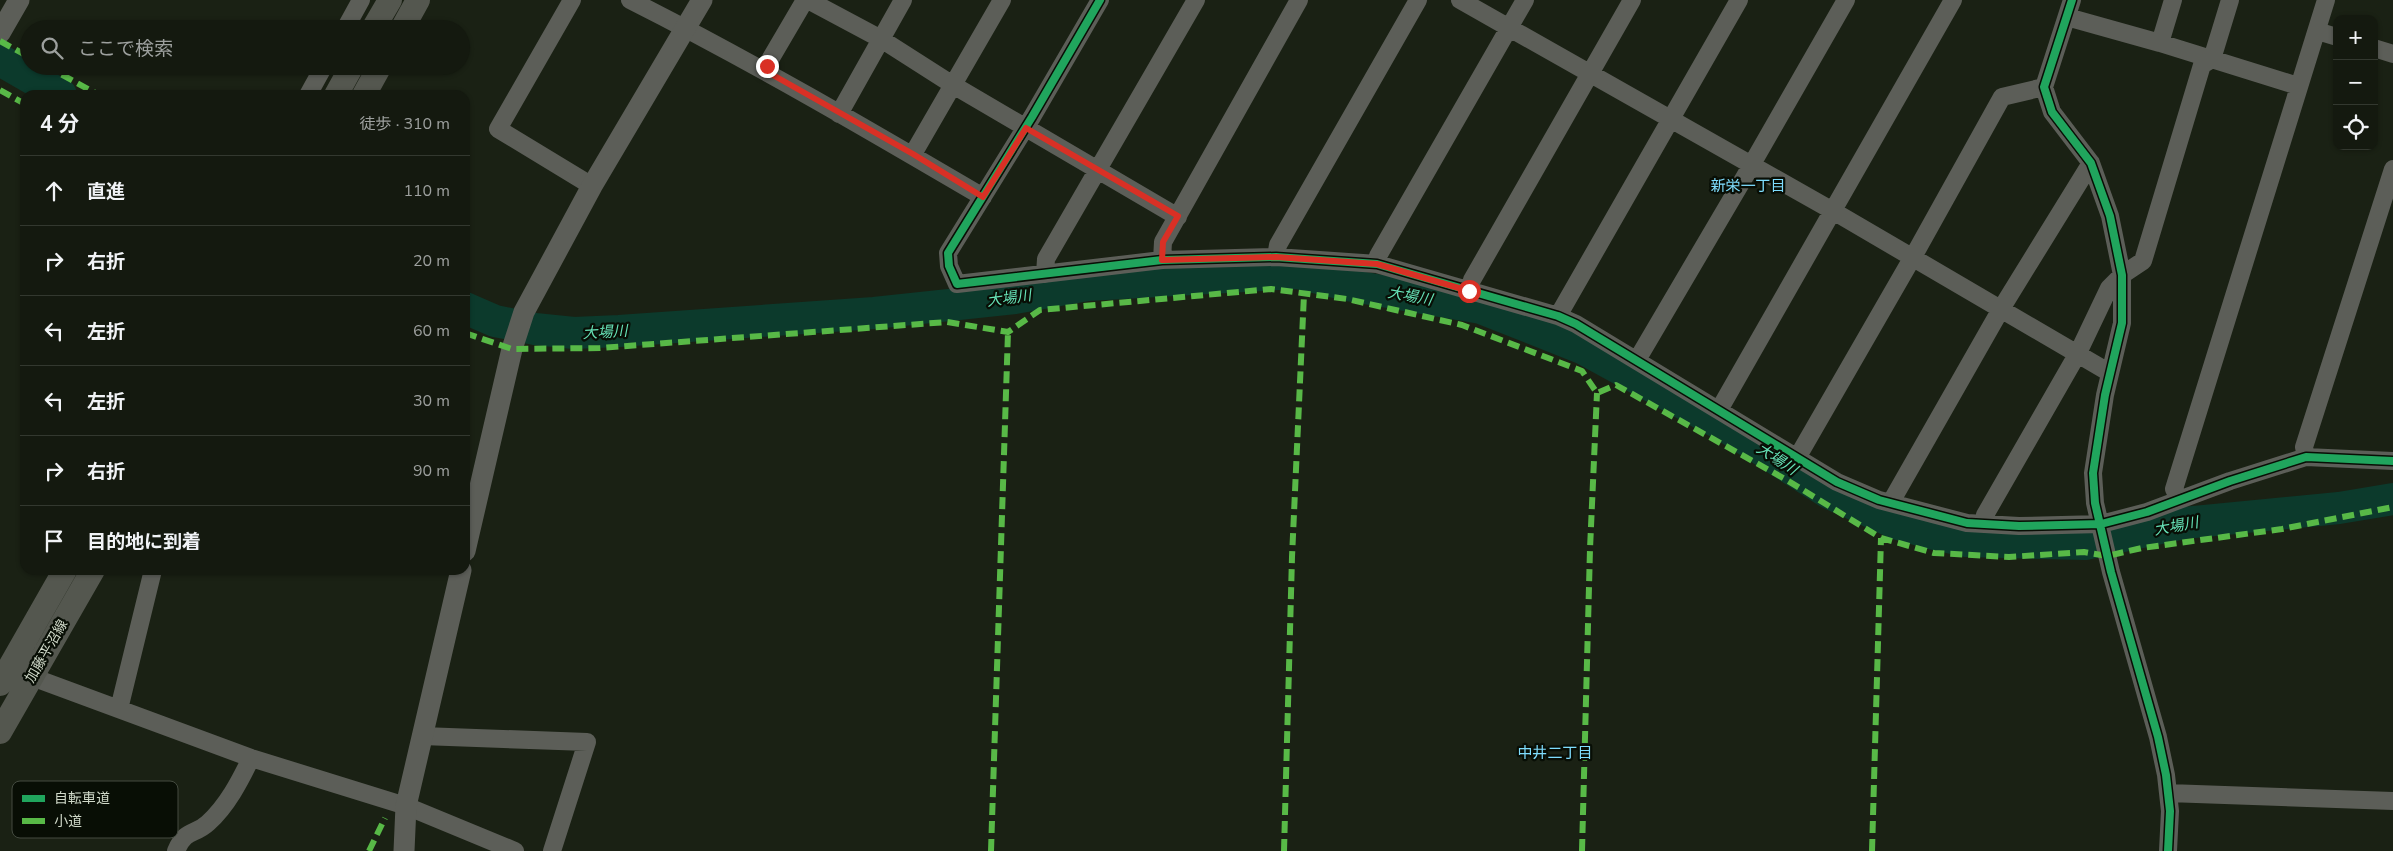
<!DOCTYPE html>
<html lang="ja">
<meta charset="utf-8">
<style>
body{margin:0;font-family:"Nunito Sans","Noto Sans JP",sans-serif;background:#21261d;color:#f1f3f6}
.controls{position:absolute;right:15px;top:15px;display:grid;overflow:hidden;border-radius:10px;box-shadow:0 1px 4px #0004}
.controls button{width:45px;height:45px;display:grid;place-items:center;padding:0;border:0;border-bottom:1px solid #33382f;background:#14190f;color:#f1f3f6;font:25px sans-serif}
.stop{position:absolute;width:15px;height:15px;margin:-11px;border:4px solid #d93025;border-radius:50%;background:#fff}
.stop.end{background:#d93025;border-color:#fff;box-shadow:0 1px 5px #0008}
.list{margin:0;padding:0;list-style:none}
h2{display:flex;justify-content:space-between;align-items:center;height:65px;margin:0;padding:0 20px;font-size:21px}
h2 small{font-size:16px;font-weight:400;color:#9da09e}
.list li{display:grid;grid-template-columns:32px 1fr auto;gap:15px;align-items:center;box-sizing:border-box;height:70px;padding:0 20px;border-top:1px solid #33382f}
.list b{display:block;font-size:19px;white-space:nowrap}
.list em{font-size:16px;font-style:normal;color:#9da09e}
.icon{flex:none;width:28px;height:28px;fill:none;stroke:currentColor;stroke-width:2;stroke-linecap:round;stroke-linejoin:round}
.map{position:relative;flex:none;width:2393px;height:851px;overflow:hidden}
.search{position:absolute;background:#14190f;box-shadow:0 1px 4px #0004;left:20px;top:20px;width:450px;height:55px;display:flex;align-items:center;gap:12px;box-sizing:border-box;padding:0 18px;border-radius:28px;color:#9da09e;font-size:19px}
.panel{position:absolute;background:#14190f;box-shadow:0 1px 4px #0004;left:20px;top:90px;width:450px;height:485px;border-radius:15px}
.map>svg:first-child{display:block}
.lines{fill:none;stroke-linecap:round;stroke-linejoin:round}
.river{stroke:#0c3a2c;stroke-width:32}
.minor{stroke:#5c5e58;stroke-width:18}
.tertiary{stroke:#5c5e58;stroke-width:21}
.secondary{stroke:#54574f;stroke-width:24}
.quiet{stroke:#58b947;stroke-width:6;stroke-dasharray:12 6;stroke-linecap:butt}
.cycleway-casing{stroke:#080e05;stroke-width:11}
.cycleway{stroke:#20a55d;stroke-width:8}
.route{stroke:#d93025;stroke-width:6}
.labels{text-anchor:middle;stroke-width:4.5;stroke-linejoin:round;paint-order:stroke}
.street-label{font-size:14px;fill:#d0d9c9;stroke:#080e05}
.neighbourhood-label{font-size:15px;fill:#7fddfe;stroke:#080e05}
.water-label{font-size:15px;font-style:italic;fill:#66e2b7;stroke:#080e05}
.key{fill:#080e05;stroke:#444b40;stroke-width:1}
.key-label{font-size:14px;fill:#d0d9c9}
</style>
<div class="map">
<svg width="2393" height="851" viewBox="0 0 2393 851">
<rect width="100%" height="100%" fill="#1a2114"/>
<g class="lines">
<path class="river" d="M0,60L61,95
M465,308L495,321L535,329L574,333L619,331L874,313L1015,298L1088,285L1297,273L1347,285L1481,308L1582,348L1728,428L1829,493L1895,523L1934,534L1965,541L2085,544L2184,523L2339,508L2393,499"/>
<path class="minor" d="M572,0L498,129L592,186
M630,0C751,61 867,129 983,197
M808,0L881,39L953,85L1178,217
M1100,0L1032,117L948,253L949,266L957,284L1162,260L1276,257L1377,264L1558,316L1576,324L1837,482L1879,500L1967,523L2019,526L2101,524L2147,512L2230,481L2306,457L2393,461
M1460,0L1833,211L2110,373
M2072,0L2044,87L2052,112L2091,163L2110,216L2122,275V323L2105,395L2093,473L2095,503L2111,572L2158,737L2166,775L2170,811L2168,851
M2067,17L2160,43L2298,86
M345,29L361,0
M2317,31L2337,37
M2160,43L2173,0
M2374,48L2393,54
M764,70L805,0
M308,95L324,66
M839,114L903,0
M913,154L1002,0
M1276,257L1278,245L1418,0
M1162,260L1163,242L1299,0
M1377,264L1378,256L1525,0
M1045,274L1046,259L1196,0
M1469,291L1472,280L1632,0
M1558,316L1739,0
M1637,360L1744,178L1846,0
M1719,410L1953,0
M2306,457L2304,447L2393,169
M1797,458L1918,248L2002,97L2044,87
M2179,499L2174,489L2326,0
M1891,502L2001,309L2091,163
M1983,524L1985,515L2078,353L2109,288L2122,275L2143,261L2202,65L2212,59L2230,0
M32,677L251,758L406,806L515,851
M119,709L153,570
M422,736L587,742L552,851
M2168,793L2393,801
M176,851C186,828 194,836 208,823C227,806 240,781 251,758"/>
<path class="tertiary" d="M0,33L19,0
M465,551L512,349L524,312L592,186L702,0
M404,851L406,806L461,570"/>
<path class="secondary" d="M373,29L390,0
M402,29L418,0
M336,95L352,66
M364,95L380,66
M0,684L65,570
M0,732L93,570"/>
<path class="quiet" d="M0,41L29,57
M46,66L99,95
M0,90L25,104
M465,333L512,349L600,348L947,322L1008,332L1040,310L1271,289L1347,299L1462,325L1582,371L1597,393L1616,385L1785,479L1881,538L1934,553L2009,557L2084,552L2107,556L2142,548L2282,529L2393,507
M369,851L385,818
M991,851L1008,332
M1284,851L1292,557L1304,294
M1582,851L1590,549L1597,393
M1872,851L1881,538"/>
<defs>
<path id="cycleway" d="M1100,0L1032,117L948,253L949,266L957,284L1162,260L1276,257L1377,264L1558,316L1576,324L1837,482L1879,500L1967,523L2019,526L2101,524L2147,512L2230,481L2306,457L2393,461
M2072,0L2044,87L2052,112L2091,163L2110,216L2122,275V323L2105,395L2093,473L2095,503L2111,572L2158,737L2166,775L2170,811L2168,851"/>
</defs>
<use href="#cycleway" class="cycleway-casing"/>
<use href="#cycleway" class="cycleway"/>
</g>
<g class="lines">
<path class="route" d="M767,66L764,70L913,154L983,197L1026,128L1178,216L1163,242L1162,260L1276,257L1377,264L1469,291"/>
</g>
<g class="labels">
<g class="street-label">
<text transform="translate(46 651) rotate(-60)" y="5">加藤平沼線</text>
</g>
<g class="neighbourhood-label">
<text x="1748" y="191">新栄一丁目</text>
<text x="1555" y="758">中井二丁目</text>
</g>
<g class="water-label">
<text transform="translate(1410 296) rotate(10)" y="5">大場川</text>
<text transform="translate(1009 298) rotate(-8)" y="5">大場川</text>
<text transform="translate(605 332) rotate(-3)" y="5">大場川</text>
<text transform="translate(1777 459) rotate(33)" y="5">大場川</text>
<text transform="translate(2176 526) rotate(-10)" y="5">大場川</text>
</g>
</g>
<rect x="12" y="781" width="166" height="57" rx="8" class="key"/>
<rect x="22" y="795" width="23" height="7" fill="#20a55d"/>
<rect x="22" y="818" width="23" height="6" fill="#58b947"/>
<g class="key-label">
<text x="54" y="803">自転車道</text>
<text x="54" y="826">小道</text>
</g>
</svg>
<div class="controls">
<button>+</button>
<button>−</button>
<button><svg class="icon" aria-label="locate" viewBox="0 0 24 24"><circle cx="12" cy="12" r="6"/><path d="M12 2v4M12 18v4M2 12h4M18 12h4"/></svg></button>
</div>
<div class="stop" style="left:1469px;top:291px"></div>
<div class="stop end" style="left:767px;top:66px"></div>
<div class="search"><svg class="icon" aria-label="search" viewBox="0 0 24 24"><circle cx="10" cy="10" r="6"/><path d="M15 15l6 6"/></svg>ここで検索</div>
<section class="panel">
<h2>4 分<small>徒歩 · 310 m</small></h2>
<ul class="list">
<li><svg class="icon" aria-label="ahead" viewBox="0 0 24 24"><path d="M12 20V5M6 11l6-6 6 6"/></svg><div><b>直進</b></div><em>110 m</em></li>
<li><svg class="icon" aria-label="right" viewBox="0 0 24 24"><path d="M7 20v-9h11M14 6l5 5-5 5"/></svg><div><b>右折</b></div><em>20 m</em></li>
<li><svg class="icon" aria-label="left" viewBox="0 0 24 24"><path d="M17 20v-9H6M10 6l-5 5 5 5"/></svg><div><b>左折</b></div><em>60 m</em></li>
<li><svg class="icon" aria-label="left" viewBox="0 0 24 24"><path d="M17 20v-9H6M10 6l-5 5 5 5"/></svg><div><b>左折</b></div><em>30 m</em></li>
<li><svg class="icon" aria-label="right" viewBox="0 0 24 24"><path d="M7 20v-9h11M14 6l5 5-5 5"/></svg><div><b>右折</b></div><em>90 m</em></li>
<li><svg class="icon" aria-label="arrive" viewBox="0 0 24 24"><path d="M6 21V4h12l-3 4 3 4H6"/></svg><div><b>目的地に到着</b></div></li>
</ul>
</section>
</div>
